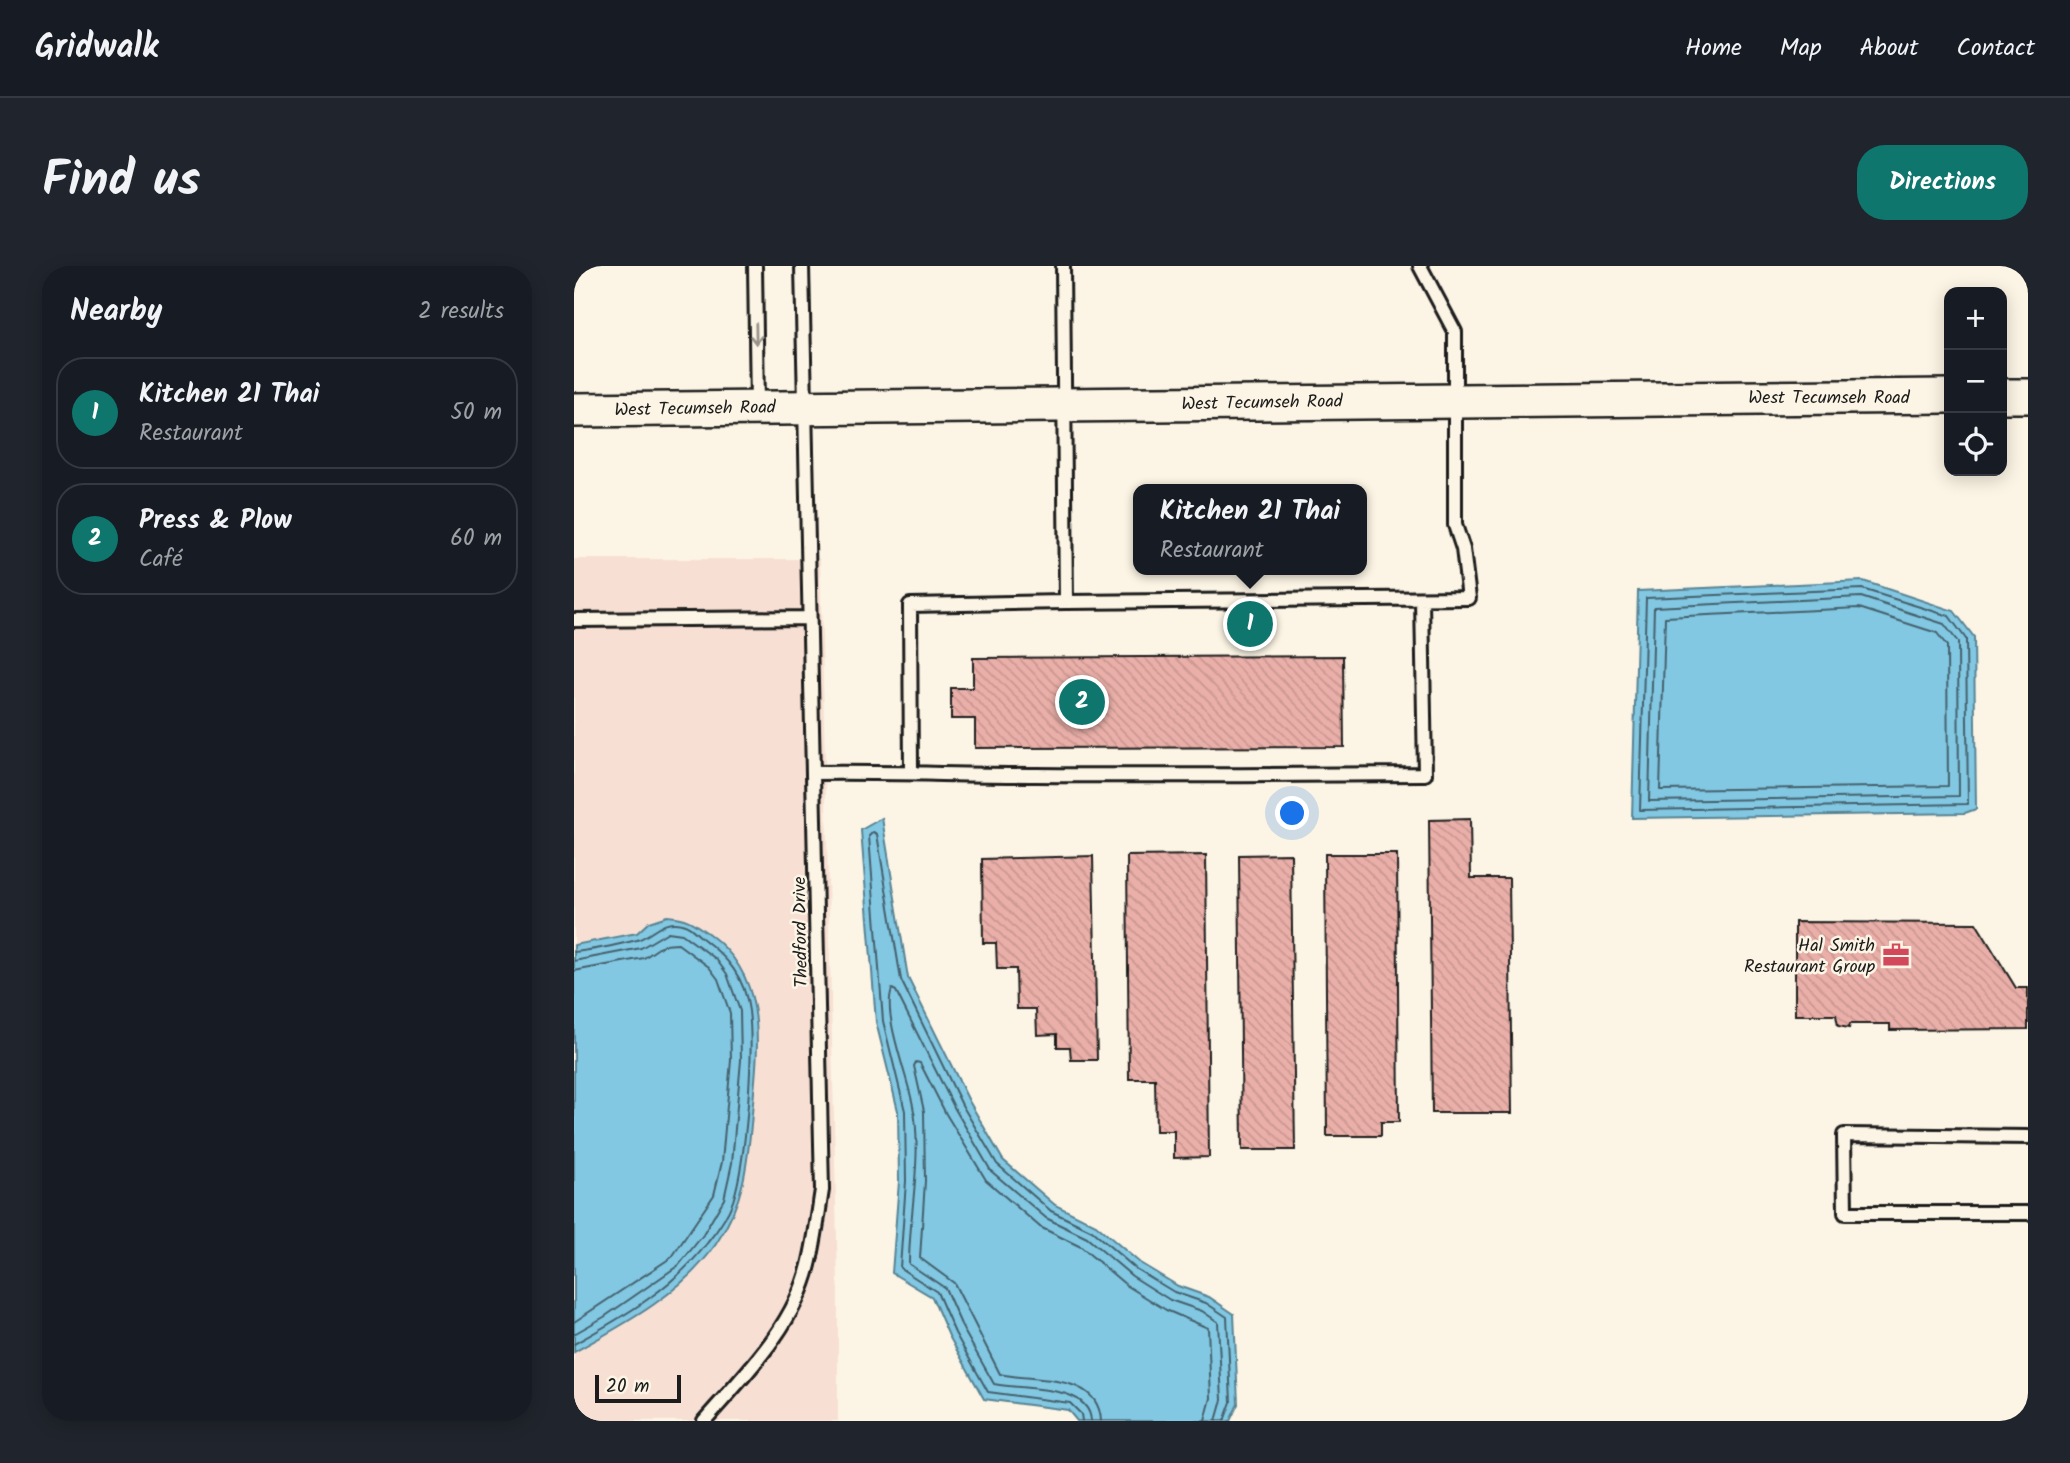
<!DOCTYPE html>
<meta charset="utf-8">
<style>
body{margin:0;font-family:Kalam,sans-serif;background:#20242c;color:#f1f3f6}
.controls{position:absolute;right:21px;top:21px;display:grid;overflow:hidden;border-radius:14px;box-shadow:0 4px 18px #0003}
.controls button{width:63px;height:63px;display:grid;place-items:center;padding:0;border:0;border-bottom:2px solid #363941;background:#171b24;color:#f1f3f6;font:35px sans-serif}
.scale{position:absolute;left:21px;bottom:18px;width:86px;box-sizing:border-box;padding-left:7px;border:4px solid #1c1c1c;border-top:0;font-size:19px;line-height:24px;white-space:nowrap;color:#1c1c1c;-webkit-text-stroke:5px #fcf5e5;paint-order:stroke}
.you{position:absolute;left:719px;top:548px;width:24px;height:24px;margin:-18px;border:5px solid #fff;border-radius:50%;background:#1a73e8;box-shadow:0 0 0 10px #1a73e833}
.badge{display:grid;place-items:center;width:46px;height:46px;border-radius:50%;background:#0f766e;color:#fff;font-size:23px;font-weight:700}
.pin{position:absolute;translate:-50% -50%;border:4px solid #fff;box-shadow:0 2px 7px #0006}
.popup{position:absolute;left:559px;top:218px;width:234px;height:91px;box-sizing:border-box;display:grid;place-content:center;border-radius:14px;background:#171b24;filter:drop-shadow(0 2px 5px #0005);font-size:23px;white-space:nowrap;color:#9ea1a6}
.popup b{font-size:26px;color:#f1f3f6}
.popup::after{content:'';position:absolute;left:50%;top:100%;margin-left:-14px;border:14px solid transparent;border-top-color:#171b24}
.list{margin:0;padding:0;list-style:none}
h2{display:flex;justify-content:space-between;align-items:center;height:91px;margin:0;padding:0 28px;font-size:30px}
h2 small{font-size:23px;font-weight:400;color:#9ea1a6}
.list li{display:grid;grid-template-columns:46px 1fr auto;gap:21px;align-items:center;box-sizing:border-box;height:112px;margin:0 14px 14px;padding:0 14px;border:2px solid #363941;border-radius:28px}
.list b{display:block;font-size:26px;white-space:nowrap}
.list p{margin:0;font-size:23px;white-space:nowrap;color:#9ea1a6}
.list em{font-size:23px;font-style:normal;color:#9ea1a6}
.icon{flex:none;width:38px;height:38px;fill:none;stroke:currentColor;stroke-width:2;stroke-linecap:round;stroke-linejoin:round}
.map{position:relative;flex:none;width:1454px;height:1155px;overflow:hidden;border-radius:28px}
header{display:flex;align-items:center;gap:42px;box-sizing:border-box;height:98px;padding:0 35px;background:#171b24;border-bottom:2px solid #363941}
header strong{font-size:33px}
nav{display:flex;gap:38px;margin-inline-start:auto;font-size:24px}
.intro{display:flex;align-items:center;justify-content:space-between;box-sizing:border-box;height:168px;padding:0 42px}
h1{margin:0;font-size:49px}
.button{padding:18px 32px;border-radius:28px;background:#0f766e;color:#fff;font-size:24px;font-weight:700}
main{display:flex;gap:42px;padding:0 42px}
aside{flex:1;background:#171b24;border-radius:28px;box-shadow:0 4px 18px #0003}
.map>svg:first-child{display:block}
.built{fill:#f7e0d3}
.water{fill:#82c8e3;stroke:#598393;stroke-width:2}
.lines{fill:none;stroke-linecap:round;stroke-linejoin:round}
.shore{stroke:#45616c;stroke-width:2}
.building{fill:url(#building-back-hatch);stroke:#1c1c1c;stroke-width:2}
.service-casing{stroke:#1c1c1c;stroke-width:18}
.secondary-casing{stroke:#1c1c1c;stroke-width:38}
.service{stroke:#fcf5e5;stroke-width:12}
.secondary{stroke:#fcf5e5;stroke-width:33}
.oneway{stroke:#97938b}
.labels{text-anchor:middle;stroke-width:5;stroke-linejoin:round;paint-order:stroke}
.street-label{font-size:18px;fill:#1c1c1c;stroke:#fcf5e5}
.poi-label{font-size:18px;fill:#1c1c1c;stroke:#fcf5e5;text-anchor:end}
</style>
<header>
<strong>Gridwalk</strong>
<nav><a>Home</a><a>Map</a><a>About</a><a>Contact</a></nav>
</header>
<div class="intro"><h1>Find us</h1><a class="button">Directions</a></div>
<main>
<aside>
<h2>Nearby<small>2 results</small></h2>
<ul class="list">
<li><span class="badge">1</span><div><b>Kitchen 21 Thai</b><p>Restaurant</p></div><em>50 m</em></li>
<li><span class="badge">2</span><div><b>Press &amp; Plow</b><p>Café</p></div><em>60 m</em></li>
</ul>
</aside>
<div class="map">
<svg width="1454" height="1155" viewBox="0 0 1454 1155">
<defs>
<pattern id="building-back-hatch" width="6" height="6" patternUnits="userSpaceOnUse" patternTransform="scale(1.75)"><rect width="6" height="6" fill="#eaafa8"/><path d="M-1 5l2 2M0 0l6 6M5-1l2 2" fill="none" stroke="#c89690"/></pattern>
</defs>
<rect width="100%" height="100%" fill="#fcf5e5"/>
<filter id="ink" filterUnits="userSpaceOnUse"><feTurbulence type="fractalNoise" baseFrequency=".0143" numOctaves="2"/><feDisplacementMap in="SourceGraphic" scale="14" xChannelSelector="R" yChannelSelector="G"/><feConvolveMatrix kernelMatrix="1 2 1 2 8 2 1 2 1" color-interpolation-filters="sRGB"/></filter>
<g filter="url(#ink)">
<path class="built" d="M0,293H246L264,1015V1155H0Z"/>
<path class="water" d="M1289,315L1380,345L1400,371L1402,543L1391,547L1058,552L1064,325Z
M308,552L334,712L395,835L429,894L481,939L522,959L566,997L604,1020L635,1031L660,1048L664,1138L656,1155H503L494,1144L410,1133L375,1070L358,1031L318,1007L325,915L324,845L302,756L287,564Z
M93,650C114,652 118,656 135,668C192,710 185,773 179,837C174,890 173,932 142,978C109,1027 51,1058 0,1086V679L63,667L75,656Z"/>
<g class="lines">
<path class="shore" d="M1288,323L1375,350L1392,373L1394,538L1066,544L1072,332Z
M1287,331L1370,358L1384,376L1385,530L1075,535L1080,341Z
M1285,342L1363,367L1373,380L1374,520L1086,524L1091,351Z
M0,686C20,684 43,679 63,674C80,669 89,651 111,659C117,661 123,668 128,672C153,691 171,711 175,745C180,788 172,895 159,935C154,949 143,965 134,976C101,1021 49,1051 0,1078
M0,695L67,682L94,666L108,668L142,693L153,708L166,745L167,794L158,897L150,933L129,969L105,999L30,1051L0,1068
M0,705L70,692L89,679L104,678L135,701L144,713L156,747L157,794L148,896L140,929L98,991L0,1056
M508,1155L507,1148L496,1137L414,1126L381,1067L363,1026L326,1002L332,915L331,845L309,755L295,570L299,566L303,568L327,714L388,839L423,898L477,945L518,965L562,1003L600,1026L632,1037L653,1051L657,1136L650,1155
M517,1155C515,1117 447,1124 420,1118L389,1063L371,1022L335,998C335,949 349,888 339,840C334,811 308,749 318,723L322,725L381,843L417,905L472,952L513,972L558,1010L596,1034L628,1045L644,1056L648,1134L642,1155
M527,1155C525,1106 459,1116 426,1108L380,1017L346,992L351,915L350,845L340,800L342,796L346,797L372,848L412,914L466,961L507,981L552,1019L592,1044L634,1062L637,1132L631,1155"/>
</g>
<path class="building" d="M769,390L770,481L401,482V453H377V422H399V392Z
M896,553L897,612H935L938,847H858L855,554Z
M717,588L721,884H668L665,589Z
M751,588H823L825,856H807V870H753Z
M632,589L635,891L600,892V865H582L581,813H555L553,590Z
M519,590L523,794H497L496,781H483V768L463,769L462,743H443L442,703H423L422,677H409L408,593Z
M1221,656L1402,657L1442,722H1454V763L1316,764V758H1276L1275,762L1264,760L1262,749H1221Z"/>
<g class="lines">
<defs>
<path id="service" d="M181,0L183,140
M489,0L492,336L895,332L889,283L881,259V66L846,0
M0,354L235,352
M337,505L336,339L492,336
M240,507C314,506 388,509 463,509C592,510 721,509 851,508L848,333
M1454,871L1270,869L1271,947H1454
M130,1155C170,1109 220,1061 235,999C241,975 244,949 248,924L228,0"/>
<path id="secondary" d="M1428,130H1454
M0,144L1375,130"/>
</defs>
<use href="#service" class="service-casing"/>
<use href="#secondary" class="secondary-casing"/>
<use href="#service" class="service"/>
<use href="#secondary" class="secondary"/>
</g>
<defs><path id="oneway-shaft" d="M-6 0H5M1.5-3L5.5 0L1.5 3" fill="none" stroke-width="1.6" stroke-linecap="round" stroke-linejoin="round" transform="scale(1.75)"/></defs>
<use class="oneway" href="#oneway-shaft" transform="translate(182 68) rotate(89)"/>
</g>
<defs>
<symbol id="office-bare" viewBox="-9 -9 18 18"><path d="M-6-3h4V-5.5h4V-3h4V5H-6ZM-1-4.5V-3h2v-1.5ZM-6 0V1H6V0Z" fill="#d1495b" stroke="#fcf5e5" stroke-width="2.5" paint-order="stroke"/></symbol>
</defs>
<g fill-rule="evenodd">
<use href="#office-bare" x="1303" y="670" width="38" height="38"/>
</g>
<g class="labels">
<g class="street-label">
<text x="1255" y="137">West Tecumseh Road</text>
<text transform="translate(688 136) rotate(-1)" y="6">West Tecumseh Road</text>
<text transform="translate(121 142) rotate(-1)" y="6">West Tecumseh Road</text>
<text transform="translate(226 666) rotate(-91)" y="6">Thedford Drive</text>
</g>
<g class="poi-label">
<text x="1301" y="685">Hal Smith<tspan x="1301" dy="21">Restaurant Group</tspan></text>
</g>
</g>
</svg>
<div class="controls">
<button>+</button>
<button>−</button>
<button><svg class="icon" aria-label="locate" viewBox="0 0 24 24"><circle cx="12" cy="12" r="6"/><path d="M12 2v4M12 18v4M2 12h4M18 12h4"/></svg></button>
</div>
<div class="scale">20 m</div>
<div class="you"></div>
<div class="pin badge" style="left:676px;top:358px">1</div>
<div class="popup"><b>Kitchen 21 Thai</b>Restaurant</div>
<div class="pin badge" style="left:508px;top:436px">2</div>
</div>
</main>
